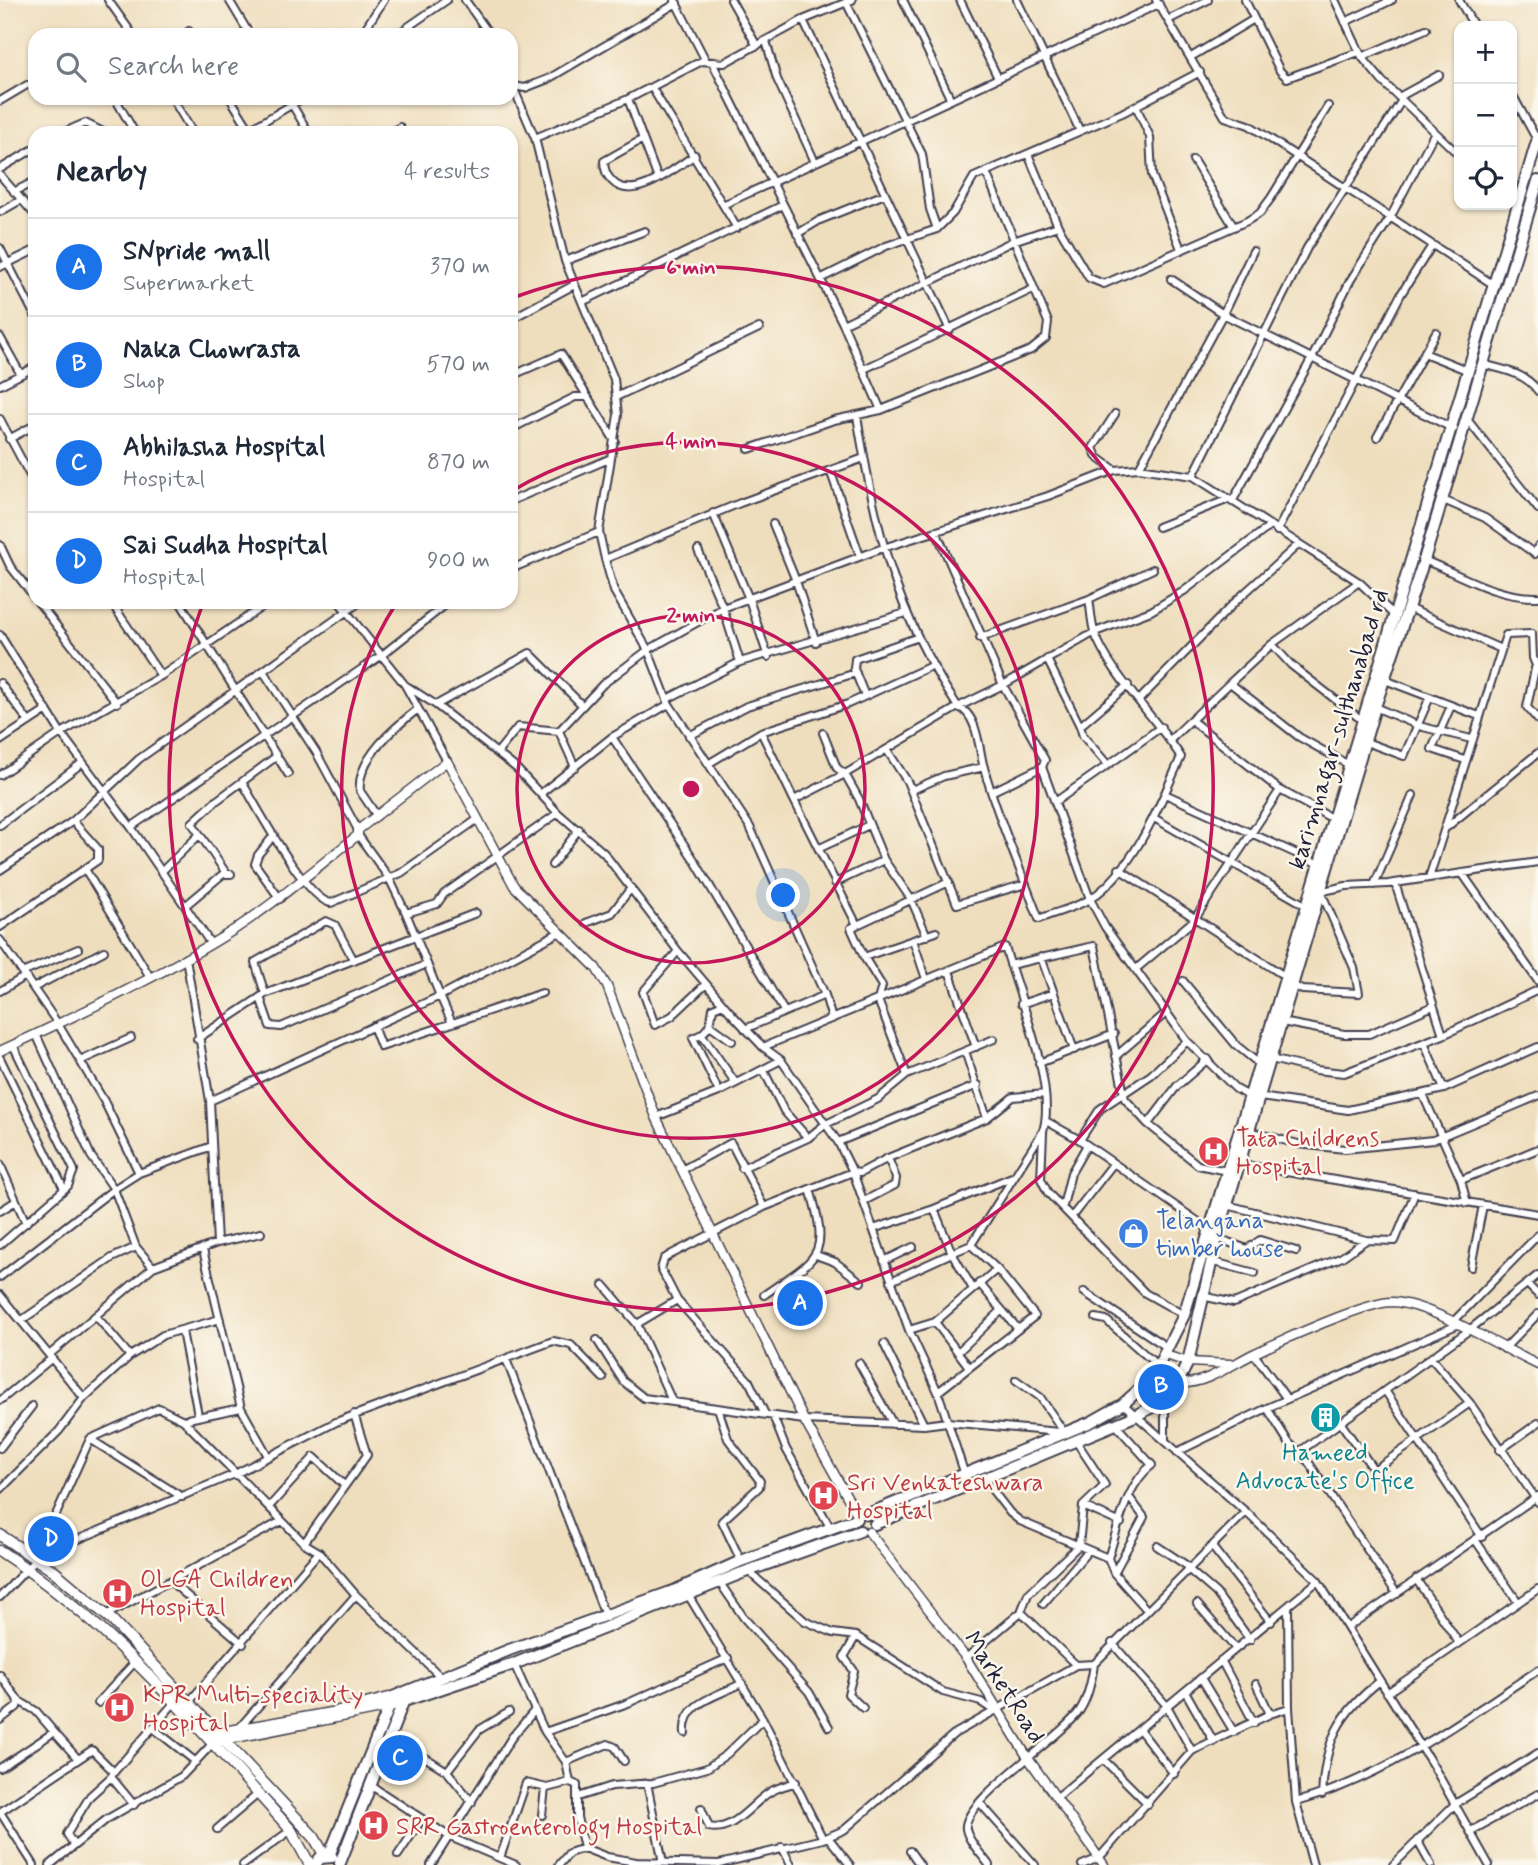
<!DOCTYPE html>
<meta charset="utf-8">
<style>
body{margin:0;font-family:Mynerve,sans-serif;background:#f6f6f7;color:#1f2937}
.controls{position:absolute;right:21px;top:21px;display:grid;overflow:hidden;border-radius:14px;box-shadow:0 2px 5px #0004}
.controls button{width:63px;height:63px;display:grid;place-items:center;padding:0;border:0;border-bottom:2px solid #e0e1e3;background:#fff;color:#1f2937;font:35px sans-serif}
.you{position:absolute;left:784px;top:896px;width:24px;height:24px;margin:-18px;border:5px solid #fff;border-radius:50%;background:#1a73e8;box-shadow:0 0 0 10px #1a73e833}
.badge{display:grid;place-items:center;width:46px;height:46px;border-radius:50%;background:#1a73e8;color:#fff;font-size:23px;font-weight:700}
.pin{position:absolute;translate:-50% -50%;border:4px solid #fff;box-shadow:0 2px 7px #0006}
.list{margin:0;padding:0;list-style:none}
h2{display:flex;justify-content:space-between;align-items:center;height:91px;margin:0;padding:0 28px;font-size:30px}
h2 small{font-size:23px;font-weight:400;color:#747a83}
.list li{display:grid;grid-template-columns:46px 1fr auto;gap:21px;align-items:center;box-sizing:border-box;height:98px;padding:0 28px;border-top:2px solid #e0e1e3}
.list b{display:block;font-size:26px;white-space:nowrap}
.list p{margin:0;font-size:23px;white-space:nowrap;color:#747a83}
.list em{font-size:23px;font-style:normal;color:#747a83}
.icon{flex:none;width:38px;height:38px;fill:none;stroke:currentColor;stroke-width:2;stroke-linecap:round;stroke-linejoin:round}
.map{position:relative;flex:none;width:1538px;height:1865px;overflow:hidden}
.search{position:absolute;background:#fff;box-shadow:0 2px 5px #0004;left:28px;top:28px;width:490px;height:77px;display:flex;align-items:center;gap:18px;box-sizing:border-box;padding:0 24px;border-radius:21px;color:#747a83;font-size:26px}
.panel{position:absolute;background:#fff;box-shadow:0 2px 5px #0004;left:28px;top:126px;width:490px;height:483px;border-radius:21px}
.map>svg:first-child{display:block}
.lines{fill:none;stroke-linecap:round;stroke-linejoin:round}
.street-casing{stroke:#413e4e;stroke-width:10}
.secondary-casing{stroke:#413e4e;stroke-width:11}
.primary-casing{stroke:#413e4e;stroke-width:13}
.highway-casing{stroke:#413e4e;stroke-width:14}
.street{stroke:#fff;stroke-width:6}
.secondary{stroke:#fff;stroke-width:8}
.primary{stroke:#fff;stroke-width:10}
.highway{stroke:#fff;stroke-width:10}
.ring{fill:none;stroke:#c2185b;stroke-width:3.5}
.labels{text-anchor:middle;stroke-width:5;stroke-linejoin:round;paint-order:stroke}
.street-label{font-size:24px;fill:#22223b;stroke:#fbf7ec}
.health-label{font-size:24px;fill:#be3a42;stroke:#fbf7ec;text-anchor:start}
.shop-label{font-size:24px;fill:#366cbe;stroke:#fbf7ec;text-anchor:start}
.culture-label{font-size:24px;fill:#0d838f;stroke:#fbf7ec}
.centre{fill:#c2185b;stroke:#fbf7ec;stroke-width:3.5}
.ring-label{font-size:21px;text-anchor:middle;font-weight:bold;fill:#c2185b;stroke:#fbf7ec;stroke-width:5;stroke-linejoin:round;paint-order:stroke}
</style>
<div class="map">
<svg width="1538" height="1865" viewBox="0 0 1538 1865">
<rect width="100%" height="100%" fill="#fbf7ec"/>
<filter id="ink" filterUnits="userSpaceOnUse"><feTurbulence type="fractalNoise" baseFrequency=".0143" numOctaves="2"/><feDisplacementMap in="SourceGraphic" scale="14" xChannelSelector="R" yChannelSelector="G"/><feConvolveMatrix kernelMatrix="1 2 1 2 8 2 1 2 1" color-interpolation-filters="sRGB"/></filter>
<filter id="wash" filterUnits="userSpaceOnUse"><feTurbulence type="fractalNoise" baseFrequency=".00686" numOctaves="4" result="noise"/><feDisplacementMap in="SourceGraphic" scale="28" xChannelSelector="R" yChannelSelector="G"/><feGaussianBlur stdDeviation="1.57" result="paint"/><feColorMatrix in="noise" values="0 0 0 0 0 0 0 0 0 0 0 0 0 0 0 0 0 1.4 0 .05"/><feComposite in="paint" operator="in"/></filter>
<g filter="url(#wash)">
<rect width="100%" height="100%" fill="#efdebd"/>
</g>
<g filter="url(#ink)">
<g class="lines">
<defs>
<path id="street" d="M108,0L133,35
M229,0L250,35
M465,0L490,35
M731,0L757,46
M903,0L951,100
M960,0L998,78
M1017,0L1080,131
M1156,0L1225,117L1249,125L1494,285
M1245,0L1280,71L1287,78L1359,52
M1335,0L1362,57L1382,81L1459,155
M1459,0L1474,26
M675,1L706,61
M846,2L922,154L930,209L937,229
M803,20L852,0
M1168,20L1208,0
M1345,22L1392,0
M189,31L192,35
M302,33L303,35
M361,35L384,0
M396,35L447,0
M766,41L777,79L815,162
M1191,57L1254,19
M1362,57L1426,29
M713,64L843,324L1013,241L1058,226L1089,278L1104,284L1247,221L1260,213L1271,198L1328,106
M511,82L535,138L565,261L614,379L618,415L599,532L605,559L740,503L864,458
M513,86L525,88L548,79L677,3
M652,88L737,228
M1512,94L1537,140
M1399,97L1439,75
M115,98L135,133
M172,98L193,133
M230,98L250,130
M288,98L309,133
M628,99L658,179
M0,101L27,85
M1136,106L1150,137L1152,175L1181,249
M62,133L85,123L105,133
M244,133L303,98
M390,133L400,127
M535,138L628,99L702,61L724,63L803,20L950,330
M643,139L604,161C604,168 606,175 612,181C633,204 676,167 695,155
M1028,154L1058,226
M1193,160L1234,227
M0,169L35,148
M0,175L35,215
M14,192L35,181
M725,204L1159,4
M0,212L21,200
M797,234L820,220L885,194
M0,248L35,316
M565,261L645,231
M0,267L35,250
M822,278L886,246L937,229L953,213L974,177L1122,113L1200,72
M1171,279L1223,314L1454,429
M582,302L783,205
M511,319L574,285
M843,324L881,410
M0,337L20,373
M1424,353L1469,371
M1482,364C1502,369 1526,373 1538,391
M864,369L1033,289
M511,376L561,354L615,441
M0,385L35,367
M616,397L759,328
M857,416C876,529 893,609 958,707C977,713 979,748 983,764C997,817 1020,868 1039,919C1055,912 1075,908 1090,899C1134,871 1161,802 1181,757C1157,719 1108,672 1094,631C1091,621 1091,610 1089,599
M1466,418L1538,509
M0,419L35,485
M511,429L575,397H587
M1377,437L1436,332
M9,439L35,425
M749,449L834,420L881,410L1031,350L1046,338L1048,322L986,172
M1139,468L1223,314L1253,251
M830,470L860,556
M1115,470L1097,457L1093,448L1115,414
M1193,476L1307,248L1402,100
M1441,499L1485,518L1535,554L1538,546
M511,501L609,459
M1232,502L1312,358L1350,281L1390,218L1435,132
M713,513L749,599L768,657
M773,524L796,581L816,642
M1158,527L1229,499
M936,531L1003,685L1045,760L1042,767L1090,899L1105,927L1187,1041L1236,1089L1249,1096
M1277,531L1401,294L1431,247
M0,545L10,566L35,598
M605,559L614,591L648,650L668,702
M1421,559C1461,574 1494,598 1538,597
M511,569L599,532
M38,602L117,703
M111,602L161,676
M180,602L288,774
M339,602L405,685L447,761
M1408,608L1501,649
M0,635L61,733L131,827L211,944
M980,638L1089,599L1153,569
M1272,644L1291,665L1363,721
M1047,659L1080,726
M740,662L906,613
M1536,664L1527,707L1538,720
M263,671L316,752L358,830
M1385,680L1479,716
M0,683L29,722
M1230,683L1272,644L1359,582
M405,685L436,705L516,768L558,813L604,853L678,951L730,1012L763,1047L781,1060L838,1142L853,1172L909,1330L938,1392L964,1472
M1128,685L1080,726L1083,736L1108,765L1161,727
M865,696L854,669L855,659L916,638
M667,699L740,662L723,608L698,550
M1139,700L1238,599L1299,544
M436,705L530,653L581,704
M1451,706L1432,749L1465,760
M1375,707L1419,726L1471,739
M559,731L575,767
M761,732L794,800
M823,733L837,768L845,774L859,799L884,860L911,899L927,936
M689,736L747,706L856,673
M612,737L695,861L784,1011
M1170,740L1230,683L1299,737L1349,765
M0,741L47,710
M1366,742L1404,756L1430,697
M887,750L907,781L957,904L1026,884
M497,753L518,727L559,731L603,684L648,650L723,608L883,548L1048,496L1115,470L1139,468L1193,476L1359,582L1395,616
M708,764L761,732L848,704L931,666
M0,775L61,733L161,676L269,602
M242,782C258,808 305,899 331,903L401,873L478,819
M911,787L912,790L944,776L984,767
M1280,790L1333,819
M993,791L1042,767
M540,794L612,737L669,704L750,827L825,995L832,1019
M1165,794L1319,864
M1055,802L1108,765
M377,816L360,791C356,759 396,726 418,709
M1154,818L1307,906
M0,825L82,763
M131,827L382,655L449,602
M1447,827L1538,753
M274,835L258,855L255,864L280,899
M358,835L389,878L406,913L437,904L444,894L558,813
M820,848L869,825
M552,865L579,829
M85,869L150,977
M1119,869L1286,977
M0,870L73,821L139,759L360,602
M161,872L198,836
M226,873L192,823L216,801L277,756
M1462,873L1538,981
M1429,878L1506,635L1532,634L1533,658L1538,670
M835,883L884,860
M1374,885L1413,795
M1319,892L1346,886L1388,884L1538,862
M185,906L223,874H231
M586,923L612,913L631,888
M857,925L949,882
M0,927L98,860V849L73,821
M0,940L58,1024L104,1101L139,1173
M913,940L926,979
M678,951L643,992L655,1025L672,1016L706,984
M864,957L936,932
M1041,957L1074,1050
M186,958L210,1101L217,1243
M1010,965L1094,946L1125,1099L1148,1124L1198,1165L1227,1171
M1136,969L1194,920L1280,790L1191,720
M949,971L976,1047
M22,973L78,949
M1183,981L1236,1045L1258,1063
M1293,985L1302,990L1359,993L1354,968L1322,894
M33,988L104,951
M0,991L24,977
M265,994L255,962L326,921L335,925L353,959
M260,997L270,1026L281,1027L427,964L406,913
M1021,1004L1054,993
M1282,1022L1344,1034H1369L1433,1006
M452,1023L440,996L560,932
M710,1025L732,1041
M373,1026L381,1047L542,993
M745,1029L825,995
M702,1035L735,1082
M1443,1035L1538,990
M197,1039L265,994L476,913
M1424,1043L1444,1089
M763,1047L1005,947C1018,994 1057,1086 1043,1131L971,1245L952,1253L934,1209
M965,1051L987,1118
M1116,1056L1166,1013
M0,1058L64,1189
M1271,1059L1316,1070L1344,1073L1443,1035L1395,883
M80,1061L131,1038
M1039,1063L1114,1034
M764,1071L784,1111L808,1138
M907,1075L878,1000L882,986L864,957L851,928L857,925L794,800L845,774L958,707L1003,685L1095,632L1151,611L1184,591L1270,526
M719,1092L693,1038C709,1033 711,1023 713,1008L723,1004
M1423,1095L1461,1180
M1260,1097L1348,1110L1444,1089L1538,1047
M210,1101L440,996L427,964
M656,1117L719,1092L781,1060
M1046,1121L1080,1140L1209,1229
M1148,1124L1177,1086L1208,1059
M1249,1131L1298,1144L1345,1149L1433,1140L1538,1096
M1043,1133L1041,1179L1048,1193L1145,1293L1184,1315
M1080,1140L1100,1109L1151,1075L1187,1041
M838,1142L978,1085
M0,1164L26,1223
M1239,1164L1538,1214
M742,1168L808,1138L824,1125L878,1099L907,1075L994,1039
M682,1170L731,1143L764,1207
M864,1201L895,1185L896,1178L888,1158
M1467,1203L1461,1180L1538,1149
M1227,1205L1366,1240
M1063,1206L1071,1173L1087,1145
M0,1211L16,1201
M1073,1215L1113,1164
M873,1229L934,1209L1012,1177
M1217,1238L1247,1249L1260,1240L1296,1251
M0,1245L68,1186L74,1170L13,1045
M203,1250L241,1408
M816,1255L835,1262L861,1282
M884,1261L913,1247
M1210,1261L1255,1273
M153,1267L136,1247L114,1189L139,1173L212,1146
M1471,1267L1483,1205
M0,1277L114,1189L91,1156L36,1034
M891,1281L952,1253L973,1289
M979,1283L1018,1329
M604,1285L637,1324
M1528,1285L1538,1295
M1084,1292L1168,1348
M0,1295L84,1398
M764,1295C818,1257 831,1258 810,1189
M1202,1296L1234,1303L1342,1257L1366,1240L1395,1241L1415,1193
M677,1300L661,1269L664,1259L670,1255L764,1207L853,1172L860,1173L888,1158L987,1118L1013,1097L1045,1094
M96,1316L130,1356
M1096,1318L1106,1320L1158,1366
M22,1320L112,1258L136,1247
M1453,1322L1538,1235
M909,1330L935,1322
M182,1331L198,1415
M597,1340L623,1381L644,1398L804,1420L924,1425L947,1422L1060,1432
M884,1344L924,1425
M1504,1349L1538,1314
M958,1352L1002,1310
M1254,1354L1287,1399
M49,1355L153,1267L217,1243L261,1233
M1431,1358L1470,1403L1538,1502
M506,1359L606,1618
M859,1363L893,1424
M969,1367L935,1322L997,1269
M1016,1380L1040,1397L1064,1432
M938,1392L1035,1316L997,1269L971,1245
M1386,1392L1482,1537
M1,1400L51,1359
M1165,1400V1441
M672,1401L637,1324L677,1300L749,1381L765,1414
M1123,1404L1246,1512L1318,1581L1435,1769L1489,1865
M718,1408L728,1439L760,1481L759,1487L722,1521L741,1561
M1267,1408L1289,1443L1307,1460L1397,1594
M773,1416L786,1449L830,1527
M183,1420L304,1543L319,1552L189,1702
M1340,1422L1374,1470L1470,1403
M90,1439L182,1497
M0,1448L32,1406
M1500,1450L1538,1423
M1177,1452L1267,1408L1457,1325
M1299,1452L1468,1331L1538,1275
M988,1478L986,1482L1010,1513L1020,1521L1108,1558L1114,1573L1147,1610
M0,1490L59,1431L84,1398L130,1356L163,1335L220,1319
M1083,1506L1121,1523
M269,1507L314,1457L343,1484
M1476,1541L1518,1602
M304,1543L367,1455L354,1414
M1157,1546L1189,1567
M1213,1548L1271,1622
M319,1552L356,1595L442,1678
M1108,1558C1118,1529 1126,1484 1152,1465L1115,1424
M41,1563L48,1552L235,1474L336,1422L553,1341L571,1345L603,1378
M1188,1569L1216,1593L1250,1640
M748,1571L805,1621L833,1633L856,1636L943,1692L981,1702L993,1710
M1114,1573L1144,1517L1129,1497
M1416,1579L1459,1643
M170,1581L243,1644
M720,1583L744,1618L809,1692L829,1727
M688,1595L763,1719L823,1839
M0,1597L36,1559L90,1439L159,1408L183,1420L241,1408L268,1456
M1043,1604L1088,1551
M1197,1604L1236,1649
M1288,1607L1289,1708L1296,1802L1313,1865
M1021,1612L1076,1665
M106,1615L282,1521
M1348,1627L1538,1496
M856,1636L844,1657L854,1671L848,1694L863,1708
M966,1658L1021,1612L1028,1594L1079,1545L1083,1506L1105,1485L1076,1441
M1221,1660L1254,1723
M514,1664L545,1732L628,1703L728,1658
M0,1675L19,1701L17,1707L0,1720
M1201,1678L1234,1732
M1256,1684L1270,1714
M1185,1691L1214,1742
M1387,1693L1538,1589
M19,1701L36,1711L54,1732
M98,1703L134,1663
M240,1727L356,1595
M153,1728L196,1762
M1139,1729L1174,1774
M545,1732L566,1762L570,1782L577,1785V1817L584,1848
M685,1733C682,1701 720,1696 742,1683
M389,1735L447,1771L472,1802
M1192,1751L1270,1714L1289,1708
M1103,1759L1148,1804
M566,1762L608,1744L615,1747L624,1761
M0,1768L54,1732L78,1759
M447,1771L479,1730L509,1712
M114,1772L174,1703
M647,1783L663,1863
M370,1785L450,1837L516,1865
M1322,1795C1325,1741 1338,1714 1380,1681
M578,1797L612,1786L653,1783L707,1768L727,1754L763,1719
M1056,1798L1318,1581
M1296,1802C1386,1777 1461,1721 1538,1670
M980,1803L1035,1865
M701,1808L709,1827C733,1833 753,1802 770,1792C778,1787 788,1785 796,1782
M0,1812L92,1750L114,1772L111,1777L134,1805
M0,1812L34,1865
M542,1815L545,1788
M217,1829L258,1794
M1471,1831L1538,1794
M828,1837L850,1865
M1417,1840L1431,1865
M73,1844L67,1834L90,1796L111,1777
M782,1847L791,1865
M910,1851L920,1865
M398,1855L422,1819
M500,1858L526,1783L547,1788L570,1782
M50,1865L107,1819L182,1776L212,1744
M243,1865L291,1830
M431,1865L512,1737L535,1710
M559,1865L569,1853L584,1848L607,1857L636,1862L719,1864L823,1839L844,1830L954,1734L1076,1665L1094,1664L1246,1512
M989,1865C982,1855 968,1841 966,1829C961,1801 1063,1737 1080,1710C1089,1696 1092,1679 1094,1664
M1082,1865L1099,1858L1192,1751L1167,1706L1112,1643
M1393,1865L1455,1804L1538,1753"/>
<path id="secondary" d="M0,1051C71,1018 144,984 211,944C264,913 310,873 358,835V830L447,761L514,886L596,968L607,986L656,1117L804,1420L858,1516
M1165,1355L1188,1362L1230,1364
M1180,1383C1204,1385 1231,1365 1253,1354C1280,1341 1366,1302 1392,1302C1430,1303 1502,1348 1538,1365
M869,1532L966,1658L1028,1758L1104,1865"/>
<path id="primary" d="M0,1535L55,1572L112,1620L314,1837L325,1856
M0,1551C113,1624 201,1731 291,1830L310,1865
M212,1734L331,1713L393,1697
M221,1740L391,1706"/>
<path id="highway" d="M868,1514L1091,1422L1123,1404L1152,1378L1184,1315L1538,138
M875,1524L1135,1416L1165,1400L1173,1392L1188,1362L1217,1238L1375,707L1424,560L1538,181
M392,1705L514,1664L742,1573L860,1531
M329,1856L393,1697L509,1650L676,1590L741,1561L856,1519
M340,1863L404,1700
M315,1865L320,1858L332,1857"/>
</defs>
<use href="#street" class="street-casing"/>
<use href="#secondary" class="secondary-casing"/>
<use href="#primary" class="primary-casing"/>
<use href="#highway" class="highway-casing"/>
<use href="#street" class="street"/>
<use href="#secondary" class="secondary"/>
<use href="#primary" class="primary"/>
<use href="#highway" class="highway"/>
</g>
</g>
<g class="ring">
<circle cx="691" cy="789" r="174"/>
<path d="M512 491A348 348 0 1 1 397 602"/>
<path d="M512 298A522 522 0 1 1 202 606"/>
</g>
<defs>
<symbol id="hospital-disc" viewBox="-11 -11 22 22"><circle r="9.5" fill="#e0444e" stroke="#fbf7ec"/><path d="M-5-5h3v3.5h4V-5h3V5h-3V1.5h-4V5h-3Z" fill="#fff"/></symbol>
<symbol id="shop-disc" viewBox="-11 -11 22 22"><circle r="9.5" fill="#3f7fe0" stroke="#fbf7ec"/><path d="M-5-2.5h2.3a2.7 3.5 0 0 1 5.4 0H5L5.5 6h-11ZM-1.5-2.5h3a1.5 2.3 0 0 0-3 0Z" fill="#fff"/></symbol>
<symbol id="building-disc" viewBox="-11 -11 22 22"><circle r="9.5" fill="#0f9aa8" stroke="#fbf7ec"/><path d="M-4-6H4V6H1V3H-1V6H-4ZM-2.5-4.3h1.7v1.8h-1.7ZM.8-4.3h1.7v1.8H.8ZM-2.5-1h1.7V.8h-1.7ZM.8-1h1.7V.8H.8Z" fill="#fff"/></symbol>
</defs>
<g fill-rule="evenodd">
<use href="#hospital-disc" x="1196" y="1134" width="35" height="35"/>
<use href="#shop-disc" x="1116" y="1216" width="35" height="35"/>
<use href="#building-disc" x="1308" y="1400" width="35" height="35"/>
<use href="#hospital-disc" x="806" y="1478" width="35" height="35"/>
<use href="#hospital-disc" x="100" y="1576" width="35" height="35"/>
<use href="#hospital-disc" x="102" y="1690" width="35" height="35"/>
<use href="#hospital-disc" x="356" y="1808" width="35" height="35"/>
</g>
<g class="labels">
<g class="street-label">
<text transform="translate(1338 729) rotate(-73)" y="8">karimnagar-sulthanabad rd</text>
<text transform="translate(1005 1687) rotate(57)" y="8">MarketRoad</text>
</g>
<g class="health-label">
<text x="1236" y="1146">Tata Childrens<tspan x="1236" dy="28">Hospital</tspan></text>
<text x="847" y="1490">Sri Venkateshwara<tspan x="847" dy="28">Hospital</tspan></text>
<text x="140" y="1587">OLGA Children<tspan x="140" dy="28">Hospital</tspan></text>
<text x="143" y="1702">KPR Multi-speciality<tspan x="143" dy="28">Hospital</tspan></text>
<text x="396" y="1834">SRR Gastroenterology Hospital</text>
</g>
<g class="shop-label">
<text x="1156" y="1228">Telangana<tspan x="1156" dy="28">timber house</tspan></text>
</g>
<g class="culture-label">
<text x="1325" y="1460">Hameed<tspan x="1325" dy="28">Advocate's Office</tspan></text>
</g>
</g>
<circle cx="691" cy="789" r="10" class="centre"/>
<g class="ring-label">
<text x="691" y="274">6 min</text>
<text x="691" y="448">4 min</text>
<text x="691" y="622">2 min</text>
</g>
</svg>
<div class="controls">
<button>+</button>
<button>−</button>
<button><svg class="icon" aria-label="locate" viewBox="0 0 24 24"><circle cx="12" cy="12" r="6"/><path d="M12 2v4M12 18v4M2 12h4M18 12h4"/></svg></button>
</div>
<div class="you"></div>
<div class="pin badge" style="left:800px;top:1303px">A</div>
<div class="pin badge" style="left:1161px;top:1387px">B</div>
<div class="pin badge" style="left:400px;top:1758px">C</div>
<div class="pin badge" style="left:51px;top:1539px">D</div>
<div class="search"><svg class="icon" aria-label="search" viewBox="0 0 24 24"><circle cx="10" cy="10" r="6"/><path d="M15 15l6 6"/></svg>Search here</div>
<section class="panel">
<h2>Nearby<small>4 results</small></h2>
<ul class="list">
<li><span class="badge">A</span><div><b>SNpride mall</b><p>Supermarket</p></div><em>370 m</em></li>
<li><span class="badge">B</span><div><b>Naka Chowrasta</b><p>Shop</p></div><em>570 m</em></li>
<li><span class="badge">C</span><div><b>Abhilasha Hospital</b><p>Hospital</p></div><em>870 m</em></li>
<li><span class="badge">D</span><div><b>Sai Sudha Hospital</b><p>Hospital</p></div><em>900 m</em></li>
</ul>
</section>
</div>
